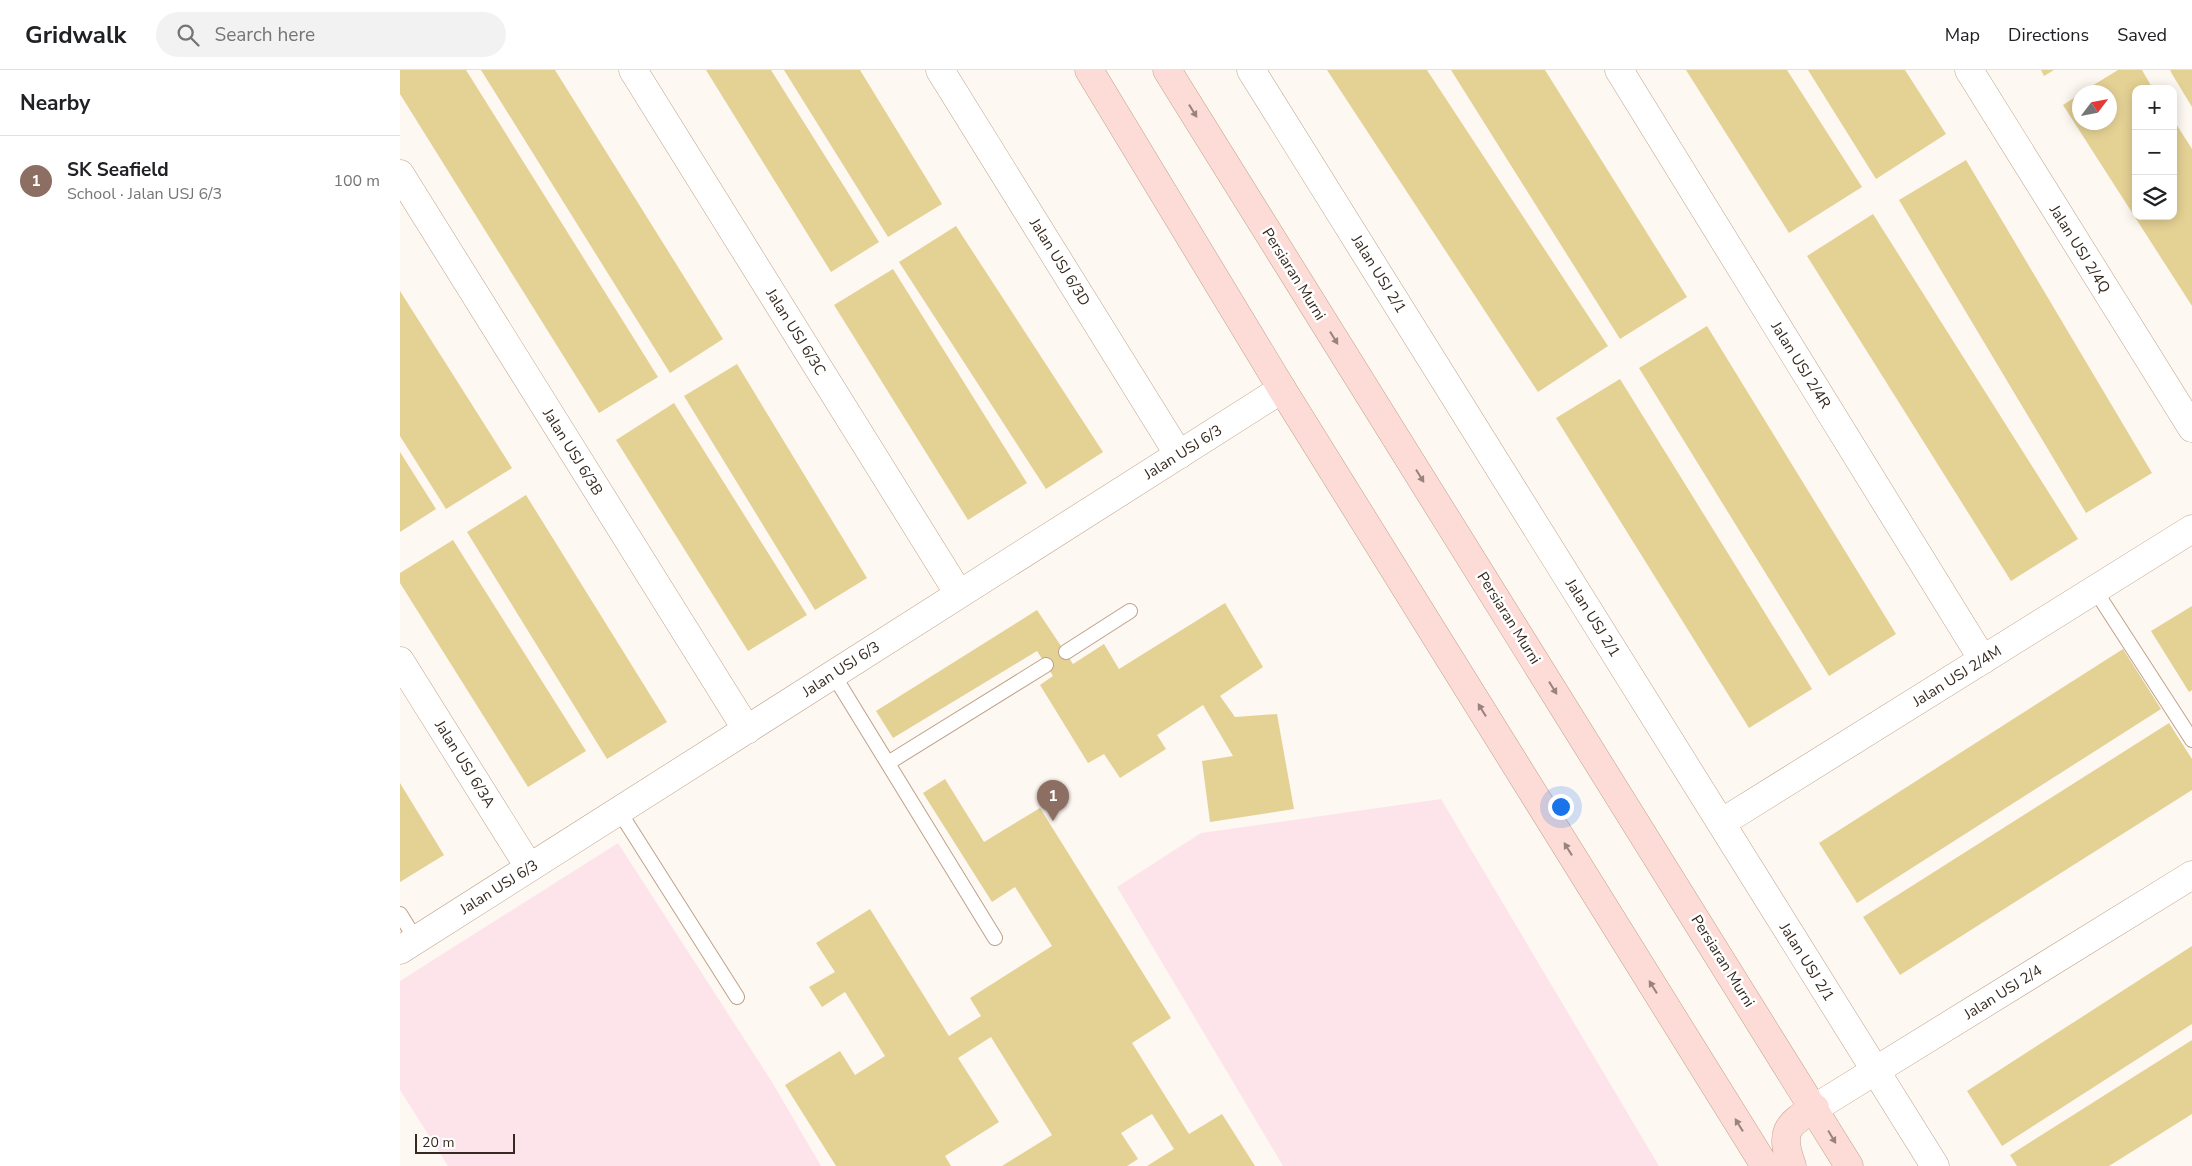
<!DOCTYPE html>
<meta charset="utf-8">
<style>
body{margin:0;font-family:"Nunito Sans",sans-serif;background:#f2f2f2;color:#202124}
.controls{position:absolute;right:15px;top:15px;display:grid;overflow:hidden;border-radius:10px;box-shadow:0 2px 12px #0003}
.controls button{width:45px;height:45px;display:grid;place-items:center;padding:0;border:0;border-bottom:1px solid #e0e0e0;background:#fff;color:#202124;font:25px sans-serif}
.compass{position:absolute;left:1672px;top:15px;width:45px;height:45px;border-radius:50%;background:#fff;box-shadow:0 2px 12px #0003;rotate:58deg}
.scale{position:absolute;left:15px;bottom:12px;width:100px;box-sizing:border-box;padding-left:5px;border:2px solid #362a20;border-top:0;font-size:14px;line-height:18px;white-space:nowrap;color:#362a20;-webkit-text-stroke:4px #fff;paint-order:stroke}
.you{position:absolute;left:1160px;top:736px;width:18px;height:18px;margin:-12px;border:4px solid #fff;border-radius:50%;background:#1a73e8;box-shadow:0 0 0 8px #1a73e833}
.badge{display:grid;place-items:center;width:32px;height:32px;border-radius:50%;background:#1a73e8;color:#fff;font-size:16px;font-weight:700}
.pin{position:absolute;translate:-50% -41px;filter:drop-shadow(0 1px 2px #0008)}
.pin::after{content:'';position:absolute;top:26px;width:18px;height:15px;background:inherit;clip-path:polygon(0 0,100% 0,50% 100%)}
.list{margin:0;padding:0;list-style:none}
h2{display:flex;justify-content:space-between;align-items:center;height:65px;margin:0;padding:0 20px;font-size:21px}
h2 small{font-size:16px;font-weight:400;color:#757577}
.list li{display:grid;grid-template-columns:32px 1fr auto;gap:15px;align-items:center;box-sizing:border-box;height:90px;padding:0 20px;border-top:1px solid #e0e0e0}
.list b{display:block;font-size:19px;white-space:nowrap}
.list p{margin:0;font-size:16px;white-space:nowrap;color:#757577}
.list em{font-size:16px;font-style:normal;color:#757577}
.icon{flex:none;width:28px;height:28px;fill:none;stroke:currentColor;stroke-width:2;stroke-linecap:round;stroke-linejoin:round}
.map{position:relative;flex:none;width:1792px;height:1096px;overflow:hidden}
header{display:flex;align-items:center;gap:30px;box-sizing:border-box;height:70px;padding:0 25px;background:#fff;border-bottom:1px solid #e0e0e0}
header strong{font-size:24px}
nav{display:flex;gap:28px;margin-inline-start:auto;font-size:18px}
.search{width:350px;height:45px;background:#f2f2f2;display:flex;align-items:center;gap:12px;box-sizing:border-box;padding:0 18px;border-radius:28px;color:#757577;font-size:19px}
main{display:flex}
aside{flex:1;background:#fff}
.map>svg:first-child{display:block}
.green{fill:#fde4eb}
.building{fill:#e4d194}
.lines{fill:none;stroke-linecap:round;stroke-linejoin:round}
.service-casing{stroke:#bfa188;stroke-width:16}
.minor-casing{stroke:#bfa188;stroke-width:29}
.secondary-casing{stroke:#bfa188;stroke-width:29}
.service{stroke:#fff;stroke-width:14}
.minor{stroke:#fff;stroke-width:28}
.secondary{stroke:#fddcd7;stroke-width:28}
.oneway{fill:#9a837c}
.labels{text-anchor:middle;stroke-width:5;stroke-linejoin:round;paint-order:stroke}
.street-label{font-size:15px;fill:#362a20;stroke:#fff}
</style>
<header>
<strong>Gridwalk</strong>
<div class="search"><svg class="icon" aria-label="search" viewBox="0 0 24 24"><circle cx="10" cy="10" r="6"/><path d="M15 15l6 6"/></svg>Search here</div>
<nav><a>Map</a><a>Directions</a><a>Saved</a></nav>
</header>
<main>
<aside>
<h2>Nearby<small></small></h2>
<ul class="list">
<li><span class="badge" style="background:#8d6e63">1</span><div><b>SK Seafield</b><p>School · Jalan USJ 6/3</p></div><em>100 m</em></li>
</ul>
</aside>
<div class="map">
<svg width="1792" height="1096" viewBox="0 0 1792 1096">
<rect width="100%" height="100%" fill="#fef8f3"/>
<path class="green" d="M1041,729L1259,1096H883L717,817L801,763Z
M218,773L372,1012L421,1096H48L0,1020V911Z"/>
<path class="building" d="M0,0H66L258,307L199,343L0,24Z
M81,0H155L323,269L270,303Z
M306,0H371L479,172L431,202Z
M384,0H460L542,134L488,167Z
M927,0H1027L1208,276L1138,322Z
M1051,0H1145L1287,227L1220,269Z
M1286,0H1387L1462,117L1389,163Z
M1408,0H1505L1546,64L1476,109Z
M1641,0H1654L1644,6Z
M1718,0H1742L1753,19H1736V146H1773V49L1792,79V236L1663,35L1680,24V52H1710V22H1682Z
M1770,0H1792V37L1772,4Z
M1566,90L1752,403L1686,443L1499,130Z
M1473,144L1678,469L1611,511L1407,186Z
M556,156L703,382L646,419L499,192Z
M493,199L627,413L568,450L434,235Z
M0,221L112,398L46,439L0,366Z
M1307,256L1496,564L1429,606L1239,298Z
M337,294L467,508L415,540L284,326Z
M1220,309L1412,619L1349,658L1156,348Z
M274,333L407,545L348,581L216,370Z
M0,382L36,439L0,462Z
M126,425L267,652L207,689L67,462Z
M53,470L186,681L128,717L0,513V503Z
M825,533L863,597L820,626L835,647L877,644L894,739L810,752L802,691L833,686L803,635L757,665L766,679L720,708L704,684L688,693L640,615L653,606L637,581L493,668L476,641L637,540L673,594L704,574L719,599Z
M1792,536V620L1789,622L1751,561Z
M1723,579L1761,639L1457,833L1419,773Z
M1769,653L1792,689V720L1500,905L1463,847Z
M545,709L584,772L640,738L771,948L732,973L789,1064L822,1044L855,1096H747L774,1079L752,1044L721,1063L738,1089L727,1096H602L652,1065L591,967L558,988L599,1052L545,1086L551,1096H436L385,1015L440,981L455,1005L485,986L445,922L422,937L409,917L435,902L416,873L470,839L549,966L581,946L570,928L652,876L615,817L592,832L523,723Z
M0,713L44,785L0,812Z
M1792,876V954L1602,1076L1567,1021Z
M1792,970V1044L1709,1096H1617L1610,1085Z"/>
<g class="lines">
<defs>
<path id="service" d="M1695,520L1792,670
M666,582L730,541
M433,604L595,868
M488,693L646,595
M219,741L337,927
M0,844L16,870"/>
<path id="minor" d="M233,0L559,524
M540,0L779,385
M851,0L1535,1096
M1219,0L1583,590
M1569,0L1792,358
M0,104L347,660
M0,591L129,797
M1321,753L1792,459
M0,880L882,319
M1415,1038L1792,805"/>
<path id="secondary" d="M689,0L882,319L1365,1096
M767,0L1449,1096
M1392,1096C1380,1063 1385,1055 1415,1038"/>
</defs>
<use href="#service" class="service-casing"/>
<use href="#minor" class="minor-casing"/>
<use href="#secondary" class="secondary-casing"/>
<use href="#service" class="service"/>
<use href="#minor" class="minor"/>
<use href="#secondary" class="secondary"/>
</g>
<defs><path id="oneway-solid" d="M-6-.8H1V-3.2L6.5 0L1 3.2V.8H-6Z" transform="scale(1.25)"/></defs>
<g class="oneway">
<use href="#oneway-solid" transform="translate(793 41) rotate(58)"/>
<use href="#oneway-solid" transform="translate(934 268) rotate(58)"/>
<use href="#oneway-solid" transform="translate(1020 406) rotate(58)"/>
<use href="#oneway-solid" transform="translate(1153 618) rotate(58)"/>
<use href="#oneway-solid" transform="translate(1082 640) rotate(-122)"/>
<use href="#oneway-solid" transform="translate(1168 779) rotate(-122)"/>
<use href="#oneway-solid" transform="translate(1253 917) rotate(-122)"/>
<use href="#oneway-solid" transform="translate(1339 1055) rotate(-122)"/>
<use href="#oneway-solid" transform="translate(1432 1067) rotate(59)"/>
</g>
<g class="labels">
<g class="street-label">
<text transform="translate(1680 179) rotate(58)" y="5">Jalan USJ 2/4Q</text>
<text transform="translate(660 192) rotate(58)" y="5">Jalan USJ 6/3D</text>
<text transform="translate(894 204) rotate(58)" y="5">Persiaran Murni</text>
<text transform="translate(979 204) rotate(58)" y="5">Jalan USJ 2/1</text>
<text transform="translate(396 262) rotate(58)" y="5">Jalan USJ 6/3C</text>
<text transform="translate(1401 295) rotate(58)" y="5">Jalan USJ 2/4R</text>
<text transform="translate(173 382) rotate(58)" y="5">Jalan USJ 6/3B</text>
<text transform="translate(783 382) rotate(-32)" y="5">Jalan USJ 6/3</text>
<text transform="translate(1109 548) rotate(58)" y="5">Persiaran Murni</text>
<text transform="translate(1193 548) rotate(58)" y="5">Jalan USJ 2/1</text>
<text transform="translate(441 599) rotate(-33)" y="5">Jalan USJ 6/3</text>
<text transform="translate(1557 606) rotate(-32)" y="5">Jalan USJ 2/4M</text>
<text transform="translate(65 694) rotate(58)" y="5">Jalan USJ 6/3A</text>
<text transform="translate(99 817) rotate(-32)" y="5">Jalan USJ 6/3</text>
<text transform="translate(1323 891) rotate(58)" y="5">Persiaran Murni</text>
<text transform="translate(1407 892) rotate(58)" y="5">Jalan USJ 2/1</text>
<text transform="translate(1603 922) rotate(-32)" y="5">Jalan USJ 2/4</text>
</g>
</g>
</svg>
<div class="controls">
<button>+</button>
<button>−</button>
<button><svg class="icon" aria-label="layers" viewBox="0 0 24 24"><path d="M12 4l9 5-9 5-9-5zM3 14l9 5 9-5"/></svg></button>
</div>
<svg class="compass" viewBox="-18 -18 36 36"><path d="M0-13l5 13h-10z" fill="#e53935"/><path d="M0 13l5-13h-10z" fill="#757577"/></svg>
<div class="scale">20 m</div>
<div class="you"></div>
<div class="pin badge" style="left:653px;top:751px;background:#8d6e63">1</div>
</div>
</main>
